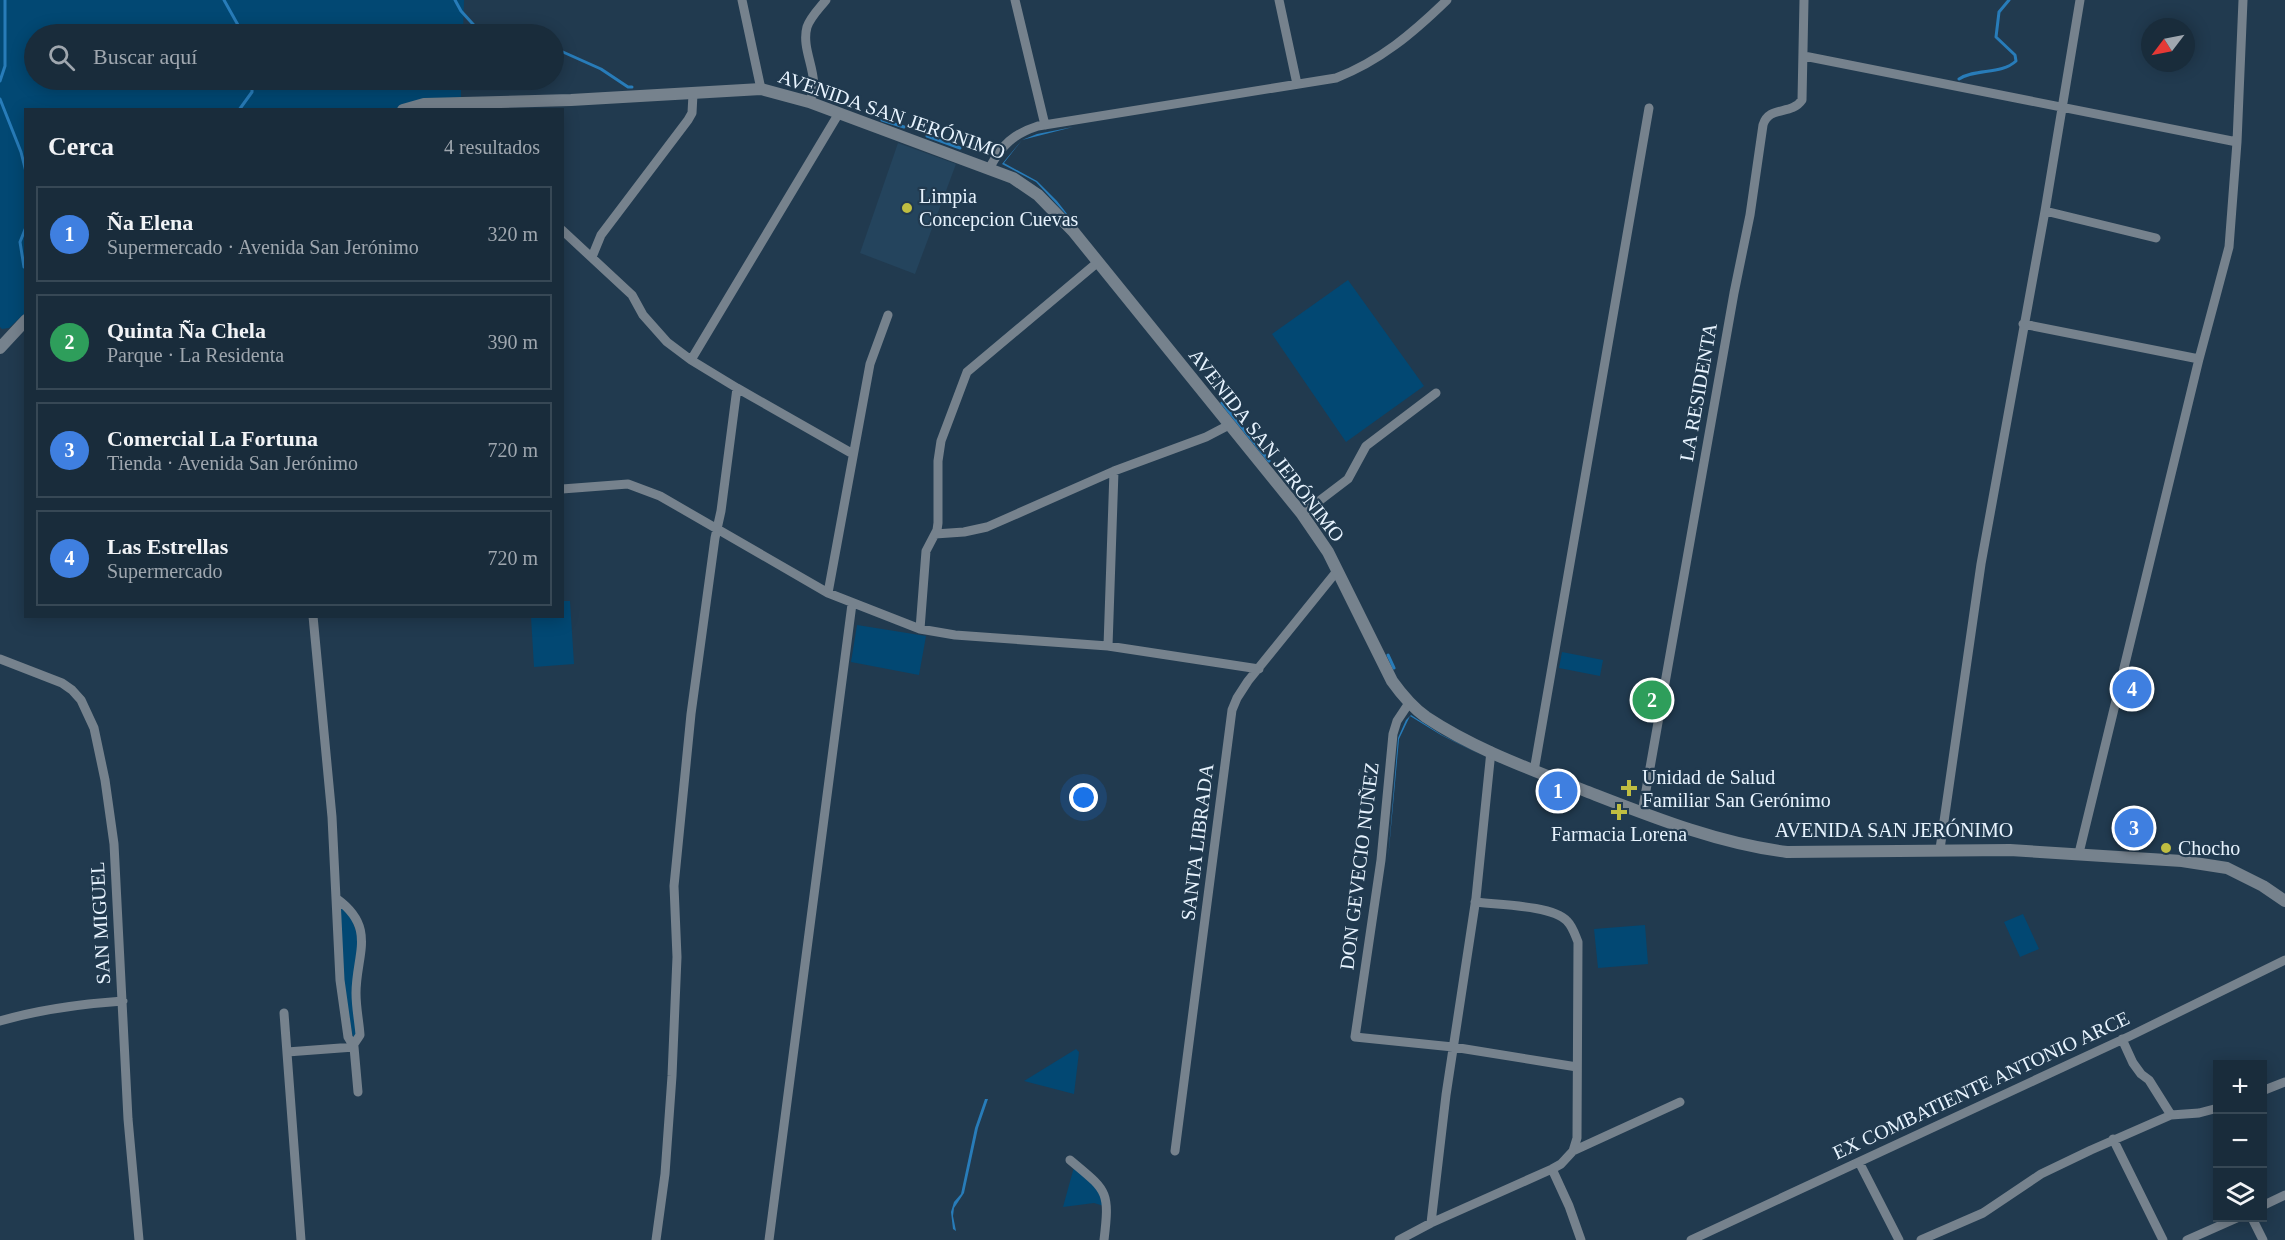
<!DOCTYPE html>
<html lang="es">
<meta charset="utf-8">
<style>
body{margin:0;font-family:"Times New Roman",serif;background:#223442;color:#f1f3f6}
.controls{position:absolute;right:18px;bottom:18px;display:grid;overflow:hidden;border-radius:0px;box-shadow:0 3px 15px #0003}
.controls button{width:54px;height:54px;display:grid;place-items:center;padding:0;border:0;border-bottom:2px solid #374855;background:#192c3b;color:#f1f3f6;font:30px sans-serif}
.compass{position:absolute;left:2141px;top:18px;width:54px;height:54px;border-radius:50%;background:#192c3b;box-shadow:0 3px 15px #0003;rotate:238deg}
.you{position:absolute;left:1084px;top:798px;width:21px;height:21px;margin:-15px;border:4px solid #fff;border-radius:50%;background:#1a73e8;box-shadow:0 0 0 9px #1a73e833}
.badge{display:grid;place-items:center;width:39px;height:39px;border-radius:50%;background:#1a73e8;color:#fff;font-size:20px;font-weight:700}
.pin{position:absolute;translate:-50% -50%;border:3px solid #fff;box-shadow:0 2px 6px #0006}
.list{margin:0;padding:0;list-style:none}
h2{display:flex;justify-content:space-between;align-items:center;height:78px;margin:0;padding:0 24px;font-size:26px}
h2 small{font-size:20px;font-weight:400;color:#9fa7af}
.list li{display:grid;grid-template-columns:39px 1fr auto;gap:18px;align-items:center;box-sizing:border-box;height:96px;margin:0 12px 12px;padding:0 12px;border:2px solid #374855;border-radius:0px}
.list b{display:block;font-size:22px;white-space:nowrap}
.list p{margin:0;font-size:20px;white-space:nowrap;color:#9fa7af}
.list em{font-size:20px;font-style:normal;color:#9fa7af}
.icon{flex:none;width:33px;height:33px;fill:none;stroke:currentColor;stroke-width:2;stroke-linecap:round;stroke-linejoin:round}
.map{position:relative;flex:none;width:2285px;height:1240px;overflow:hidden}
.search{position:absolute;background:#192c3b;box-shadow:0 3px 15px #0003;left:24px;top:24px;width:540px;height:66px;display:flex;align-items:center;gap:15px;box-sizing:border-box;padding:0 21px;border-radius:33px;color:#9fa7af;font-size:22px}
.panel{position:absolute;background:#192c3b;box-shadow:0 3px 15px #0003;left:24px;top:108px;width:540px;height:510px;border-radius:0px}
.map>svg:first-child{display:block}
.built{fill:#24445d}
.green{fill:#024873}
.water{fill:#287cb9}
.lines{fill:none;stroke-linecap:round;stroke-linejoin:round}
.stream{stroke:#287cb9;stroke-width:3}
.minor{stroke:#76828d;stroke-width:9}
.tertiary{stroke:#76828d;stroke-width:12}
.poi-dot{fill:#c0be41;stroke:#213a4f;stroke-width:2}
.labels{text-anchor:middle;stroke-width:4.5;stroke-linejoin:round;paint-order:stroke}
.street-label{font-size:20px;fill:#e7f3fe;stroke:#213a4f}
.poi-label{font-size:20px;fill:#e7f3fe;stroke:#213a4f;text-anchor:start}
</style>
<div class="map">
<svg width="2285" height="1240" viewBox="0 0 2285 1240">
<rect width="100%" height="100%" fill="#213a4f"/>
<path class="built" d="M898,143L956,164L915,274L860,253Z"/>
<path class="green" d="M0,0H464L463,34H34V80H461V100L407,103L395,110H26L25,313L9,328L2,329L0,327Z
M1348,280L1424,386L1346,442L1272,334Z
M563,601H570L574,664L534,667L531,617L562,616Z
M857,625L926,636L919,675L851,662Z
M1562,652L1603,660L1600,676L1559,668Z
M340,905L352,920L359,939L357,1034L353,1038L344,987Z
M2023,914L2039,949L2020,957L2004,922Z
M1645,925L1648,964L1598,968L1594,929Z
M1076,1049L1079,1052L1074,1094L1024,1081Z
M1074,1167L1100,1192L1104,1206L1094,1203L1063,1207Z"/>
<path class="water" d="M1073,127L1085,141L1073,127L1022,140L1004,163L1037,181L1057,201L1075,224L1036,182L1002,164L1022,140L1037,134Z
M1411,715L1442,735L1483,756L1441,735L1410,716L1399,739L1388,860L1398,738L1406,720Z
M985,1099H988L978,1128L964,1193L954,1208L953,1216L956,1231L953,1229L951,1212L954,1202L961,1194L975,1128Z"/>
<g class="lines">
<path class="stream" d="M224,0L243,34
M455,0L461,11L482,34
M554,48L601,69L628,87H632
M1959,79C1976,68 2001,75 2016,61L2015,55L1996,37L1999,12L2009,0
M0,81L5,66V0
M0,99L21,152L26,172
M239,110L252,92V80
M882,120L904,127
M927,136L960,148
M24,267L20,242L26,227
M1222,403L1269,461
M1388,655L1394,668"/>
<path class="minor" d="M742,0L761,89
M1015,0L1045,125
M1279,0L1297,84
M1804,56L2237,142
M809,102C823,78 800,52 807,27C811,16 819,9 826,0
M990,167C1002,145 1013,134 1038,126L1336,78C1380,61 1413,33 1447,0
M2045,211L2156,238
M562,230L632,295L643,315L667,342L691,360L737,388L853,454
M592,257L601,235L688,120L692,113L693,94
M2023,324L2199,359
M691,360L839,113
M562,489L628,484L660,496L828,593L920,629L955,635L1108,646L1259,669
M1302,514L1348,479L1366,446L1436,393
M935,534L964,532L987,527L1114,471L1206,437L1229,425
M828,593L870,364L888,315
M313,616L332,817L340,980L348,1037L354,1047L358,1092
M920,629L926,551L937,530L938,523V461L941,441L967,372L1098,262
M1108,646L1114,471
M0,659L62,683L72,690L81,700L94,728L105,780L114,844L128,1119L139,1240
M1409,703L1397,721L1393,734L1381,860L1355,1037L1453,1047L1577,1067
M1534,771L1649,108
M1642,813L1734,293L1750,215L1763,125C1769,105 1791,116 1802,100L1804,0
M1940,849L1981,564L2045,211L2080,0
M2079,853L2199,359L2229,247L2237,142L2243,0
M337,899C377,928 356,955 356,993C356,1008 359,1021 360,1035L354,1044
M1475,902C1498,905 1552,905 1567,921C1573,927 1575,935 1578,942L1577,1138L1573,1151
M284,1013L301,1240
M0,1021C41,1009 80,1004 123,1001
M2122,1039L2133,1063L2141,1074L2149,1080L2171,1115
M287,1052L354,1047
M2262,1091L2285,1082
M2113,1139L2163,1240
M1175,1151L1232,710L1237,698L1248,681L1337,571
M1070,1160C1107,1191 1110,1190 1104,1240
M1859,1162L1899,1240
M1552,1169L1569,1206L1581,1240
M2262,1206L2285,1195
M2252,1218L2263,1240
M1431,1223L1446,1095L1476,898L1491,751
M656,1240L665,1174L672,1076L677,957L674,886L691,714L715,538L721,511L737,388
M769,1240L852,604
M1399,1240L1431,1223L1552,1169L1561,1164L1573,1151L1680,1102
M1691,1240L2130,1036L2285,960
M1921,1240L1983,1213L2041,1174L2091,1150L2171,1115L2199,1113L2218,1108
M2187,1240L2237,1218"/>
<path class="tertiary" d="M403,110L424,104L571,100L761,89L809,102L1013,178L1038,195L1073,231L1302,514L1328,552L1392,681C1402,695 1412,707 1426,717C1474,749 1530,769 1583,790C1650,816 1716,843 1787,852L2010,850L2182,861L2227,868L2263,886L2285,901
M0,348L26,320"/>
</g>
<g class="poi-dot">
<circle cx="907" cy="208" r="6"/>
<path d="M1626 779h6v6h6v6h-6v6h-6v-6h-6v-6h6z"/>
<path d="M1616 803h6v6h6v6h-6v6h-6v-6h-6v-6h6z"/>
<circle cx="2166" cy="848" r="6"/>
</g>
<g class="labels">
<g class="street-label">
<text transform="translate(892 114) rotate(19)" y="7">AVENIDA SAN JERÓNIMO</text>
<text transform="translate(1698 392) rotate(-80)" y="7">LA RESIDENTA</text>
<text transform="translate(1267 445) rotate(52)" y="7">AVENIDA SAN JERÓNIMO</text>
<text x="1894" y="837">AVENIDA SAN JERÓNIMO</text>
<text transform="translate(1197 842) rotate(-83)" y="7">SANTA LIBRADA</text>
<text transform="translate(1359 866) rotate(-83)" y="7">DON GEVECIO NUÑEZ</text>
<text transform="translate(100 923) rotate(-93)" y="7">SAN MIGUEL</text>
<text transform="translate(1981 1085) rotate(-25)" y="7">EX COMBATIENTE ANTONIO ARCE</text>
</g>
<g class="poi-label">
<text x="919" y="203">Limpia<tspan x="919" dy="23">Concepcion Cuevas</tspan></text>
<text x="1642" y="784">Unidad de Salud<tspan x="1642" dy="23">Familiar San Gerónimo</tspan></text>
<text x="1619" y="841" text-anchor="middle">Farmacia Lorena</text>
<text x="2178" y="855">Chocho</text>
</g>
</g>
</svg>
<div class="controls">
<button>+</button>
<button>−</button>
<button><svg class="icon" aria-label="layers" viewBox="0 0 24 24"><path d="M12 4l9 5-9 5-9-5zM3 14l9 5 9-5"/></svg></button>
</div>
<svg class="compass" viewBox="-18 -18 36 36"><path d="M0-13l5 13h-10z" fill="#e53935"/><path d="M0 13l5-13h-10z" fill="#9fa7af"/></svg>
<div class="you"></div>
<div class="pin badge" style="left:1558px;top:791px;background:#3f7fe0">1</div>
<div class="pin badge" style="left:1652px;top:700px;background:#2e9e5b">2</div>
<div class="pin badge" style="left:2134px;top:828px;background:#3f7fe0">3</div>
<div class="pin badge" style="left:2132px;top:689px;background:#3f7fe0">4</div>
<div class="search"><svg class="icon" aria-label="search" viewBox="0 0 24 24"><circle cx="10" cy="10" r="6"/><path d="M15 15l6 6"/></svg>Buscar aquí</div>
<section class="panel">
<h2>Cerca<small>4 resultados</small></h2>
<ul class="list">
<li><span class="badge" style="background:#3f7fe0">1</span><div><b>Ña Elena</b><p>Supermercado · Avenida San Jerónimo</p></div><em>320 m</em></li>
<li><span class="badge" style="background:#2e9e5b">2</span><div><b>Quinta Ña Chela</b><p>Parque · La Residenta</p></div><em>390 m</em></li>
<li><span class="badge" style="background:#3f7fe0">3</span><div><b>Comercial La Fortuna</b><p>Tienda · Avenida San Jerónimo</p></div><em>720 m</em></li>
<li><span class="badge" style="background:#3f7fe0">4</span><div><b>Las Estrellas</b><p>Supermercado</p></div><em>720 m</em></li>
</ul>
</section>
</div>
